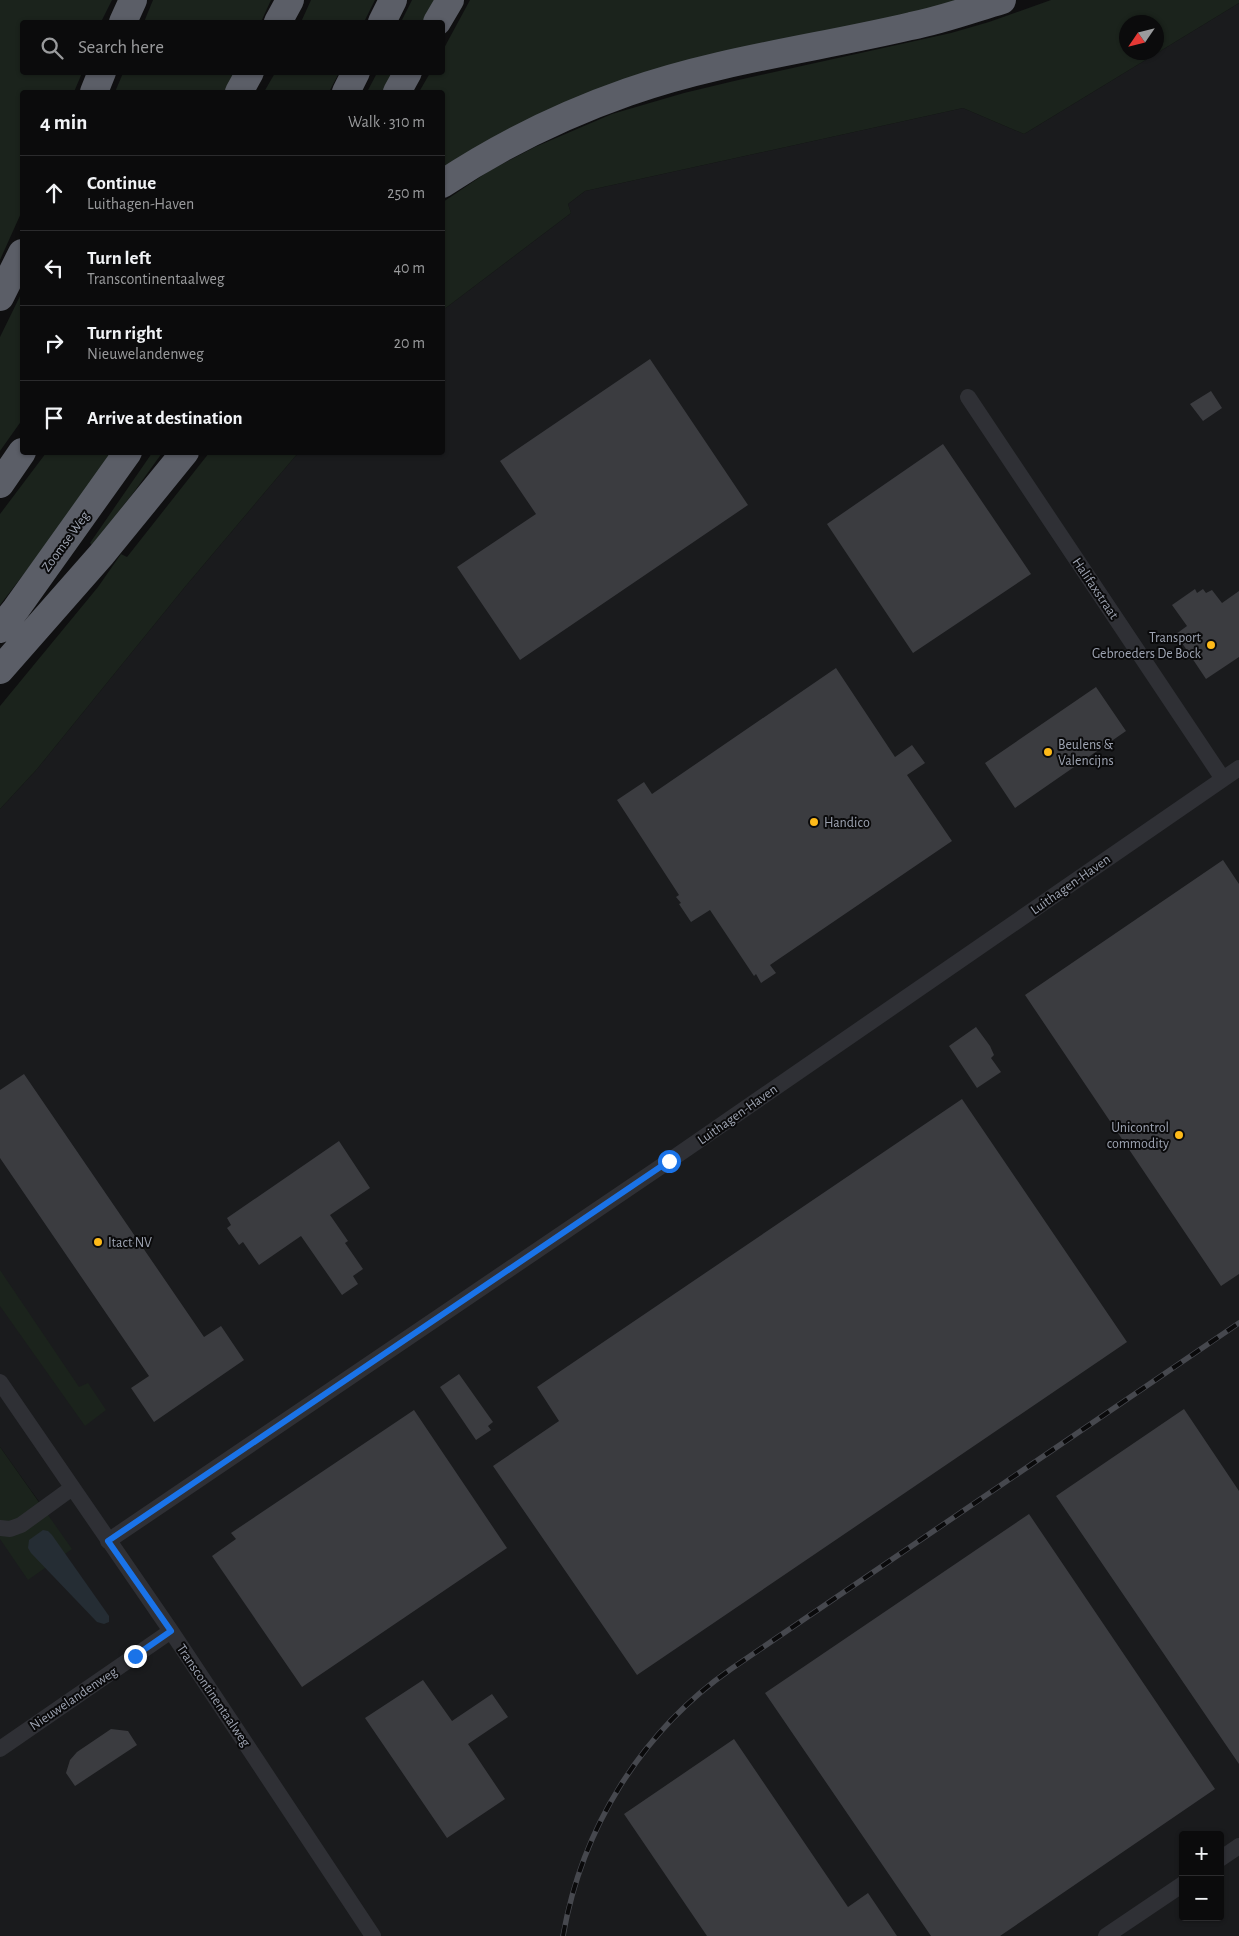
<!DOCTYPE html>
<meta charset="utf-8">
<style>
body{margin:0;font-family:"Alegreya Sans",sans-serif;background:#141415;color:#f1f3f6}
.controls{position:absolute;right:15px;bottom:15px;display:grid;overflow:hidden;border-radius:5px;box-shadow:0 1px 4px #0004}
.controls button{width:45px;height:45px;display:grid;place-items:center;padding:0;border:0;border-bottom:1px solid #2b2b2d;background:#0b0b0c;color:#f1f3f6;font:25px sans-serif}
.compass{position:absolute;left:1119px;top:15px;width:45px;height:45px;border-radius:50%;background:#0b0b0c;box-shadow:0 1px 4px #0004;rotate:235deg}
.stop{position:absolute;width:15px;height:15px;margin:-11px;border:4px solid #1a73e8;border-radius:50%;background:#fff}
.stop.end{background:#1a73e8;border-color:#fff;box-shadow:0 1px 5px #0008}
.list{margin:0;padding:0;list-style:none}
h2{display:flex;justify-content:space-between;align-items:center;height:65px;margin:0;padding:0 20px;font-size:21px}
h2 small{font-size:16px;font-weight:400;color:#9a9b9d}
.list li{display:grid;grid-template-columns:32px 1fr auto;gap:15px;align-items:center;box-sizing:border-box;height:75px;padding:0 20px;border-top:1px solid #2b2b2d}
.list b{display:block;font-size:19px;white-space:nowrap}
.list p{margin:0;font-size:16px;white-space:nowrap;color:#9a9b9d}
.list em{font-size:16px;font-style:normal;color:#9a9b9d}
.icon{flex:none;width:28px;height:28px;fill:none;stroke:currentColor;stroke-width:2;stroke-linecap:round;stroke-linejoin:round}
.map{position:relative;flex:none;width:1239px;height:1936px;overflow:hidden}
.search{position:absolute;background:#0b0b0c;box-shadow:0 1px 4px #0004;left:20px;top:20px;width:425px;height:55px;display:flex;align-items:center;gap:12px;box-sizing:border-box;padding:0 18px;border-radius:5px;color:#9a9b9d;font-size:19px}
.panel{position:absolute;background:#0b0b0c;box-shadow:0 1px 4px #0004;left:20px;top:90px;width:425px;height:365px;border-radius:5px}
.map>svg:first-child{display:block}
.built{fill:#1a1b1d;fill-rule:evenodd}
.green{fill:#1b231c;fill-rule:evenodd}
.water{fill:#252d34}
.building{fill:#3b3c40}
.lines{fill:none;stroke-linecap:round;stroke-linejoin:round}
.street{stroke:#2f3035;stroke-width:16}
.highway{stroke:#5b5e67;stroke-width:28}
.rail-casing{stroke:#46484e;stroke-width:5.5}
.rail{stroke:#0a0a0b;stroke-width:4;stroke-dasharray:11;stroke-linecap:butt}
.route{stroke:#1a73e8;stroke-width:6}
.poi-dot{fill:#feba19;stroke:#0a0a0b;stroke-width:2}
.labels{text-anchor:middle;stroke-width:4;stroke-linejoin:round;paint-order:stroke}
.street-label{font-size:14px;fill:#9ea4b2;stroke:#0a0a0b}
.poi-label{font-size:14px;fill:#9ea4b2;stroke:#0a0a0b;text-anchor:start}
</style>
<div class="map">
<svg width="1239" height="1936" viewBox="0 0 1239 1936">
<rect width="100%" height="100%" fill="#0f0f10"/>
<path class="built" d="M1239,3V1936H0V1539L42,1506L0,1447V809L37,769L184,588L298,453L442,452L443,310L571,213L568,204L585,191L963,108L1024,134ZM1183,1835H1220V1917H1183Z"/>
<path class="green" d="M0,0H112L101,22H22V72L82,73L74,92H22V211L0,260Z
M153,0H271L261,22H144Z
M311,0H375L364,22H301Z
M412,0H439L427,22H401Z
M470,0H973L763,47L443,171L442,92H419L430,73L442,72L443,50Z
M1051,0H1239V3L1024,134L963,108L585,191L568,204L571,213L443,310V202L489,171L535,147L612,114L684,93L734,81L951,33L989,22ZM1126,22H1156V52H1126Z
M123,73H235L224,92H115Z
M275,73V72L339,73L329,92H264Z
M377,73H400L389,92H367Z
M22,292V420L0,451V337Z
M46,453H113L72,511L0,605V514Z
M152,453H162L134,492L92,545L90,543Z
M209,453H298L184,588L37,769L0,809V706L98,587L121,554L127,557Z
M0,1270L79,1387L88,1383L106,1410L85,1426L0,1306Z
M0,1447L72,1549L28,1580L0,1539Z"/>
<path class="water" d="M43,1530L48,1531L52,1535L109,1616V1622L104,1624L97,1622L31,1553L28,1548L29,1540Z"/>
<path class="building" d="M650,359L748,505L520,660L457,567L536,514L500,461Z
M1211,391L1222,408L1203,421L1190,404Z
M943,444L1031,574L913,653L827,524Z
M1195,589L1197,593L1203,589L1206,593L1212,590L1222,603L1239,591V657L1206,679L1176,634L1187,626L1172,605Z
M836,668L895,757L912,745L925,763L907,775L952,841L770,965L776,973L761,983L756,974L754,976L710,910L691,922L679,904L681,903L676,897L679,895L617,800L644,782L652,794Z
M1096,687L1126,731L1015,808L985,763Z
M1223,860L1239,884V1274L1221,1286L1025,995Z
M976,1027L990,1046L994,1055L991,1058L1001,1072L977,1088L949,1046Z
M24,1074L204,1337L221,1326L244,1360L154,1422L131,1388L149,1376L0,1158V1090Z
M962,1099L1127,1342L637,1675L493,1466L559,1421L537,1387Z
M339,1141L370,1188L330,1215L348,1241L345,1243L363,1269L353,1276L358,1284L342,1295L301,1236L259,1265L243,1242L239,1245L227,1228L231,1225L227,1218Z
M459,1374L493,1422L488,1426L491,1430L476,1440L440,1387Z
M1184,1409L1239,1491V1764L1056,1496Z
M414,1410L507,1548L302,1687L212,1556L236,1539L231,1533Z
M1029,1514L1215,1789L1000,1936H931L765,1693Z
M423,1680L452,1721L492,1694L508,1717L468,1744L505,1799L447,1838L365,1718Z
M111,1729L128,1731L137,1745L75,1786L66,1773L70,1760L77,1752Z
M734,1739L848,1907L868,1893L897,1936H707L624,1814Z"/>
<g class="lines">
<path class="street" d="M968,397L1223,779
M0,1382L171,1631L373,1936
M0,1528L10,1529L21,1525L72,1488
M108,1541L669,1161L1239,768
M0,1749L171,1631
M1220,1859L1239,1846
M1106,1936L1183,1884"/>
<path class="highway" d="M123,22L133,0
M278,22L290,0
M382,22L393,0
M437,22L450,0
M94,92L102,72
M239,92L250,72
M346,92L356,72
M397,92L408,72
M442,184C501,145 562,115 628,92C719,60 818,48 911,26C942,20 972,9 1002,0
M0,297L22,253
M0,484L22,452
M0,629L16,609L128,452
M0,670L102,554L185,452"/>
<defs>
<path id="rail" d="M563,1936C582,1828 641,1732 731,1669L1239,1323"/>
</defs>
<use href="#rail" class="rail-casing"/>
<use href="#rail" class="rail"/>
</g>
<g class="lines">
<path class="route" d="M135,1656L171,1631L108,1541L669,1161"/>
</g>
<g class="poi-dot">
<circle cx="1211" cy="645" r="5"/>
<circle cx="1048" cy="752" r="5"/>
<circle cx="814" cy="822" r="5"/>
<circle cx="1179" cy="1135" r="5"/>
<circle cx="98" cy="1242" r="5"/>
</g>
<g class="labels">
<g class="street-label">
<text transform="translate(65 541) rotate(-54)" y="5">Zoomse Weg</text>
<text transform="translate(1096 588) rotate(56)" y="5">Halifaxstraat</text>
<text transform="translate(1070 884) rotate(-35)" y="5">Luithagen-Haven</text>
<text transform="translate(737 1114) rotate(-35)" y="5">Luithagen-Haven</text>
<text transform="translate(214 1695) rotate(56)" y="5">Transcontinentaalweg</text>
<text transform="translate(73 1698) rotate(-34)" y="5">Nieuwelandenweg</text>
</g>
<g class="poi-label">
<text x="1201" y="642" text-anchor="end">Transport<tspan x="1201" dy="16">Gebroeders De Bock</tspan></text>
<text x="1058" y="749">Beulens &amp;<tspan x="1058" dy="16">Valencijns</tspan></text>
<text x="824" y="827">Handico</text>
<text x="1169" y="1132" text-anchor="end">Unicontrol<tspan x="1169" dy="16">commodity</tspan></text>
<text x="108" y="1247">Itact NV</text>
</g>
</g>
</svg>
<div class="controls">
<button>+</button>
<button>−</button>
</div>
<svg class="compass" viewBox="-18 -18 36 36"><path d="M0-13l5 13h-10z" fill="#e53935"/><path d="M0 13l5-13h-10z" fill="#9a9b9d"/></svg>
<div class="stop" style="left:669px;top:1161px"></div>
<div class="stop end" style="left:135px;top:1656px"></div>
<div class="search"><svg class="icon" aria-label="search" viewBox="0 0 24 24"><circle cx="10" cy="10" r="6"/><path d="M15 15l6 6"/></svg>Search here</div>
<section class="panel">
<h2>4 min<small>Walk · 310 m</small></h2>
<ul class="list">
<li><svg class="icon" aria-label="ahead" viewBox="0 0 24 24"><path d="M12 20V5M6 11l6-6 6 6"/></svg><div><b>Continue</b><p>Luithagen-Haven</p></div><em>250 m</em></li>
<li><svg class="icon" aria-label="left" viewBox="0 0 24 24"><path d="M17 20v-9H6M10 6l-5 5 5 5"/></svg><div><b>Turn left</b><p>Transcontinentaalweg</p></div><em>40 m</em></li>
<li><svg class="icon" aria-label="right" viewBox="0 0 24 24"><path d="M7 20v-9h11M14 6l5 5-5 5"/></svg><div><b>Turn right</b><p>Nieuwelandenweg</p></div><em>20 m</em></li>
<li><svg class="icon" aria-label="arrive" viewBox="0 0 24 24"><path d="M6 21V4h12l-3 4 3 4H6"/></svg><div><b>Arrive at destination</b></div></li>
</ul>
</section>
</div>
